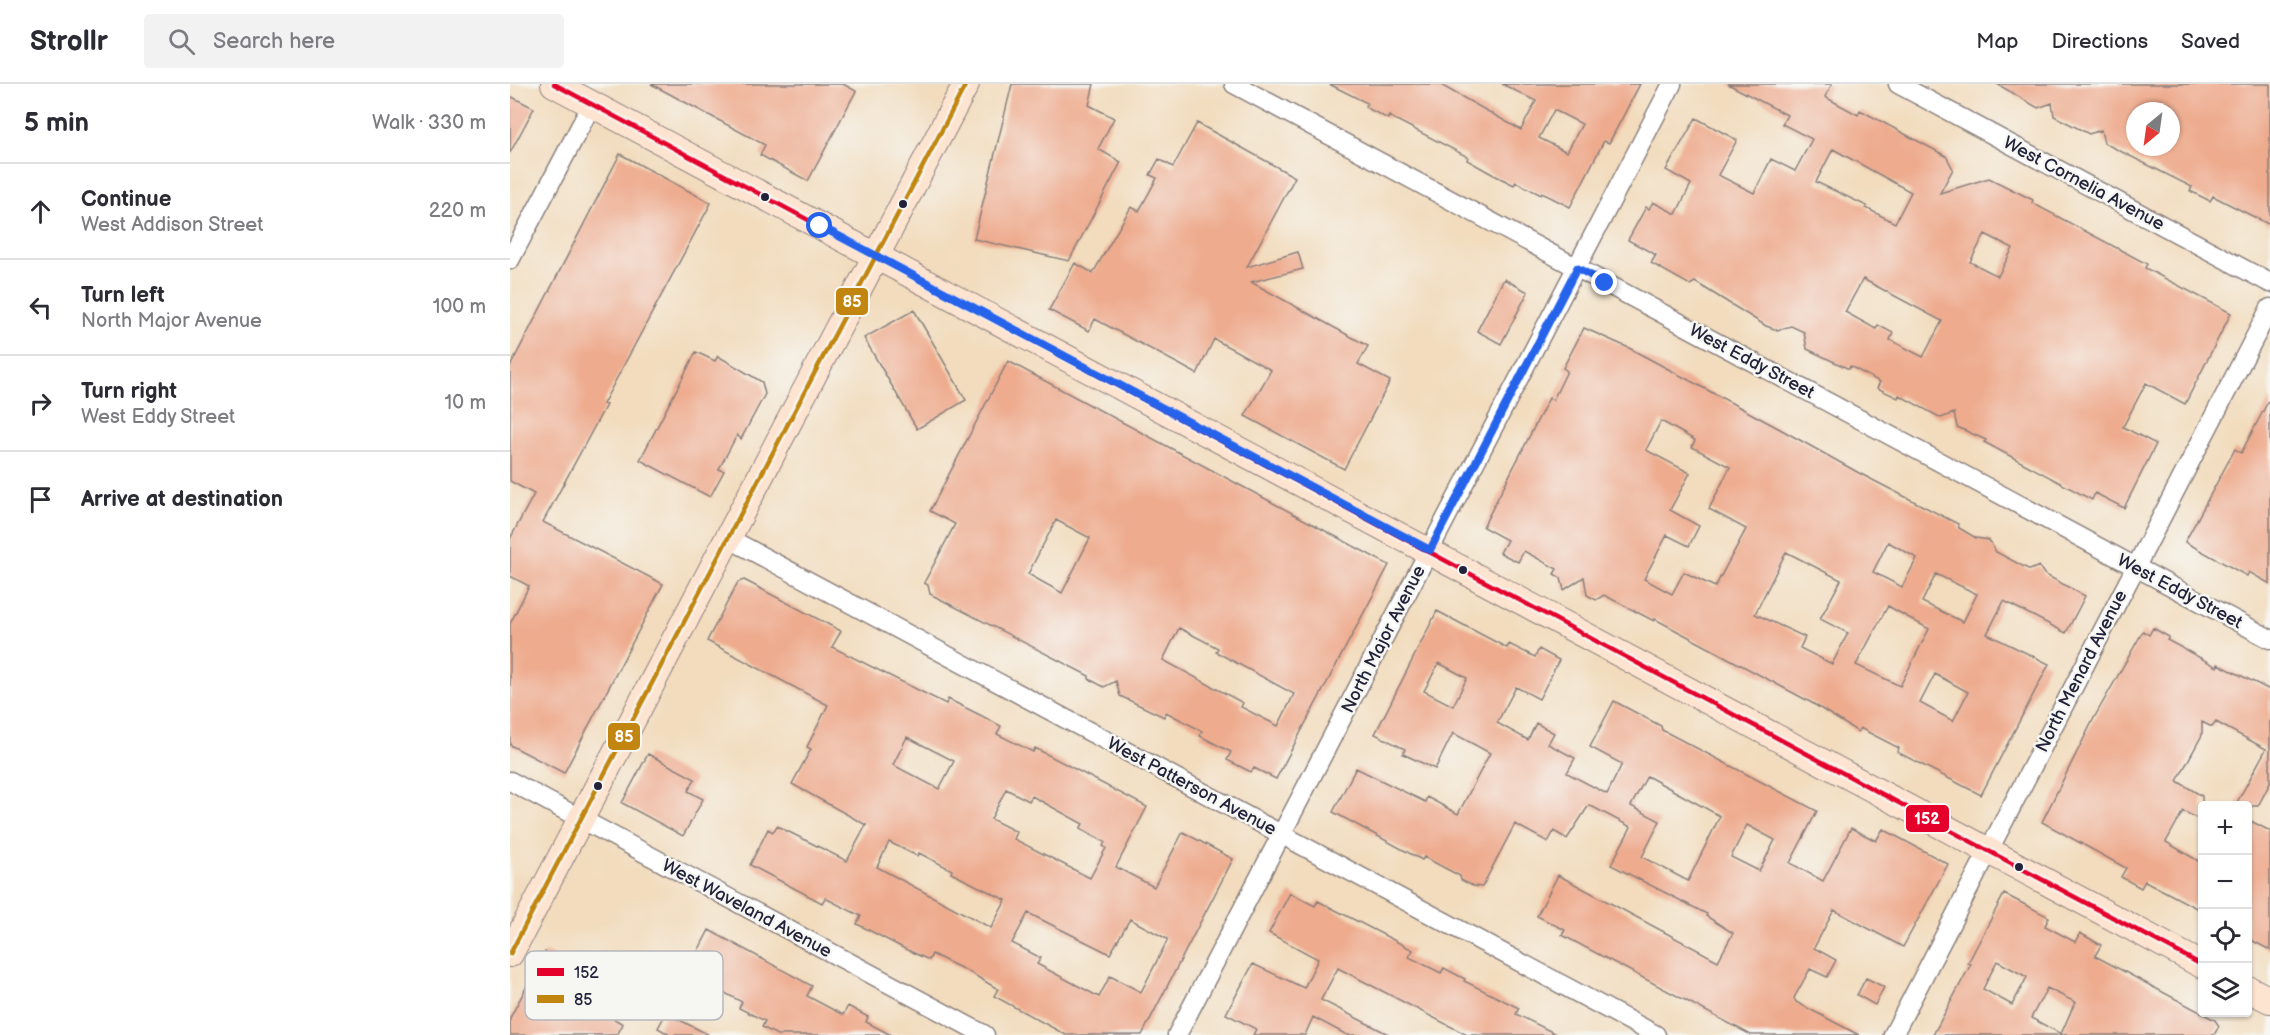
<!DOCTYPE html>
<meta charset="utf-8">
<style>
body{margin:0;font-family:"Balsamiq Sans",sans-serif;background:#f2f2f3;color:#2b2b33}
.controls{position:absolute;right:18px;bottom:18px;display:grid;overflow:hidden;border-radius:6px;box-shadow:0 2px 4px #0004}
.controls button{width:54px;height:54px;display:grid;place-items:center;padding:0;border:0;border-bottom:2px solid #e1e1e2;background:#fff;color:#2b2b33;font:30px sans-serif}
.compass{position:absolute;left:1616px;top:18px;width:54px;height:54px;border-radius:50%;background:#fff;box-shadow:0 2px 4px #0004;rotate:209deg}
.stop{position:absolute;width:18px;height:18px;margin:-14px;border:4px solid #2563eb;border-radius:50%;background:#fff}
.stop.end{background:#2563eb;border-color:#fff;box-shadow:0 2px 6px #0008}
.list{margin:0;padding:0;list-style:none}
h2{display:flex;justify-content:space-between;align-items:center;height:78px;margin:0;padding:0 24px;font-size:26px}
h2 small{font-size:20px;font-weight:400;color:#7c7c81}
.list li{display:grid;grid-template-columns:39px 1fr auto;gap:18px;align-items:center;box-sizing:border-box;height:96px;padding:0 24px;border-top:2px solid #e1e1e2}
.list b{display:block;font-size:22px;white-space:nowrap}
.list p{margin:0;font-size:20px;white-space:nowrap;color:#7c7c81}
.list em{font-size:20px;font-style:normal;color:#7c7c81}
.icon{flex:none;width:33px;height:33px;fill:none;stroke:currentColor;stroke-width:2;stroke-linecap:round;stroke-linejoin:round}
.map{position:relative;flex:none;width:1760px;height:951px;overflow:hidden}
header{display:flex;align-items:center;gap:36px;box-sizing:border-box;height:84px;padding:0 30px;background:#fff;border-bottom:2px solid #e1e1e2}
header strong{font-size:28px}
nav{display:flex;gap:33px;margin-inline-start:auto;font-size:21px}
.search{width:420px;height:54px;background:#f2f2f3;display:flex;align-items:center;gap:15px;box-sizing:border-box;padding:0 21px;border-radius:6px;color:#7c7c81;font-size:22px}
main{display:flex}
aside{flex:1;background:#fff}
.map>svg:first-child{display:block}
.building{fill:#eeab8e;fill-rule:evenodd}
.lines{fill:none;stroke-linecap:round;stroke-linejoin:round}
.street-casing{stroke:#8a7f7c;stroke-width:21}
.secondary-casing{stroke:#8a7f7c;stroke-width:28}
.street{stroke:#fff;stroke-width:18}
.secondary{stroke:#fde4d1;stroke-width:26}
.bus-1-casing{stroke:#f6f6f2;stroke-width:9}
.bus-2-casing{stroke:#f6f6f2;stroke-width:9}
.bus-1{stroke:#e4002b;stroke-width:4.5}
.bus-2{stroke:#c2850f;stroke-width:4.5}
.route{stroke:#2563eb;stroke-width:8}
.bus-dot{fill:#22223b;stroke:#f6f6f2;stroke-width:2}
.labels{text-anchor:middle;stroke-width:5;stroke-linejoin:round;paint-order:stroke}
.street-label{font-size:18px;fill:#22223b;stroke:#f6f6f2}
.key{fill:#f6f6f2;stroke:#b6b6bb;stroke-width:1.5}
.key-label{font-size:16px;fill:#22223b}
.line-badge{stroke:#f6f6f2;stroke-width:2}
.badge-label{font-size:16px;text-anchor:middle;font-weight:bold;fill:#fff}
</style>
<header>
<strong>Strollr</strong>
<div class="search"><svg class="icon" aria-label="search" viewBox="0 0 24 24"><circle cx="10" cy="10" r="6"/><path d="M15 15l6 6"/></svg>Search here</div>
<nav><a>Map</a><a>Directions</a><a>Saved</a></nav>
</header>
<main>
<aside>
<h2>5 min<small>Walk · 330 m</small></h2>
<ul class="list">
<li><svg class="icon" aria-label="ahead" viewBox="0 0 24 24"><path d="M12 20V5M6 11l6-6 6 6"/></svg><div><b>Continue</b><p>West Addison Street</p></div><em>220 m</em></li>
<li><svg class="icon" aria-label="left" viewBox="0 0 24 24"><path d="M17 20v-9H6M10 6l-5 5 5 5"/></svg><div><b>Turn left</b><p>North Major Avenue</p></div><em>100 m</em></li>
<li><svg class="icon" aria-label="right" viewBox="0 0 24 24"><path d="M7 20v-9h11M14 6l5 5-5 5"/></svg><div><b>Turn right</b><p>West Eddy Street</p></div><em>10 m</em></li>
<li><svg class="icon" aria-label="arrive" viewBox="0 0 24 24"><path d="M6 21V4h12l-3 4 3 4H6"/></svg><div><b>Arrive at destination</b></div></li>
</ul>
</aside>
<div class="map">
<svg width="1760" height="951" viewBox="0 0 1760 951">
<rect width="100%" height="100%" fill="#f6f6f2"/>
<filter id="ink" filterUnits="userSpaceOnUse"><feTurbulence type="fractalNoise" baseFrequency=".0167" numOctaves="2"/><feDisplacementMap in="SourceGraphic" scale="12" xChannelSelector="R" yChannelSelector="G"/><feConvolveMatrix kernelMatrix="1 2 1 2 8 2 1 2 1" color-interpolation-filters="sRGB"/></filter>
<filter id="wash" filterUnits="userSpaceOnUse"><feTurbulence type="fractalNoise" baseFrequency=".008" numOctaves="4" result="noise"/><feDisplacementMap in="SourceGraphic" scale="24" xChannelSelector="R" yChannelSelector="G"/><feGaussianBlur stdDeviation="1.35" result="paint"/><feColorMatrix in="noise" values="0 0 0 0 0 0 0 0 0 0 0 0 0 0 0 0 0 1.4 0 .05"/><feComposite in="paint" operator="in"/></filter>
<g filter="url(#wash)">
<rect width="100%" height="100%" fill="#f2dcbd"/>
<g id="blocks">
<path class="building" d="M141,0H333L346,7L298,97L250,71L255,61Z
M502,0H584L579,21L604,34L588,65L611,78L559,177L464,155Z
M819,0H929L1011,46L1026,17L992,0H1130L1099,59L1094,57L1060,123L1032,109L1031,111L1006,98L1004,101L982,90L957,76L958,73L879,32L878,35L855,23L857,19ZM1044,26L1072,40L1057,68L1029,54Z
M1218,0H1322L1315,13L1348,31L1350,26L1436,72L1443,85L1430,109L1479,94L1523,116L1522,119L1637,180L1635,184L1721,229L1675,320L1636,299L1613,343L1646,360L1614,424L1585,409L1582,416L1474,358L1476,356L1447,343L1444,329L1431,334L1389,311L1388,314L1367,304L1370,298L1340,282L1339,285L1297,265L1294,248L1281,242L1267,246L1256,242L1185,198L1180,201L1141,179L1146,171L1118,156L1136,123L1139,125L1143,118L1166,130L1181,100L1156,86L1186,34L1227,56L1208,91L1244,109L1261,75L1285,87L1286,85L1302,55L1272,40L1277,31ZM1323,65L1401,108L1385,139L1356,124L1357,122L1306,98ZM1475,150L1503,164L1488,192L1460,178ZM1353,195L1432,237L1413,273L1380,256L1383,249L1368,241L1366,245L1335,228Z
M1487,0H1760V141L1703,112L1700,117L1680,107L1682,103L1594,59L1591,46L1579,50L1544,32L1542,19L1528,24ZM1625,27H1661V63H1625Z
M0,12L24,24L0,69Z
M687,39L785,93L737,183L788,168L793,185L741,198L858,262L848,280L880,297L834,385L735,332L761,286L704,255L687,290L585,235L579,247L539,226L565,179L583,189L621,123L629,127L647,94L640,91L649,75L663,83Z
M110,70L201,119L93,320L96,321L33,438L153,500L54,689L0,661V540L19,502L0,492V455L24,410L0,397V283Z
M994,195L1018,208L991,260L967,247Z
M404,226L456,316L407,345L354,254Z
M1074,244L1119,264L1270,345L1349,389L1448,440L1449,444L1466,454L1479,456L1486,468L1520,486L1529,482L1534,490L1575,512L1556,549L1494,517L1477,550L1539,580L1471,711L1387,668L1389,664L1350,644L1348,648L1302,619L1145,535L1144,537L1094,511L1086,516L1077,511L1074,493L1054,506L1051,494L1044,490L1047,485L1014,467L1008,478L990,469L997,456L973,443L1039,314L1043,316L1057,287L1053,284ZM1151,337L1185,356L1182,363L1220,383L1199,425L1236,445L1205,503L1174,488L1162,510L1134,495L1157,451L1179,462L1189,442L1160,426L1180,389L1136,366ZM1378,458L1407,474L1392,503L1363,488ZM1276,468L1331,496L1310,535L1338,549L1322,580L1290,564L1295,553L1245,530ZM1426,490L1467,510L1453,538L1412,518ZM1378,522L1419,545L1390,602L1346,581ZM1425,590L1458,608L1443,637L1410,619Z
M186,268L205,277L208,272L252,298L255,310L231,355L227,351L209,385L214,387L200,413L130,376Z
M498,277L879,481L766,695L744,684L741,688L717,676L721,668L690,652L692,647L656,628L654,633L610,612L606,597L594,603L579,595V592L420,510L418,501L414,499L445,440L420,427ZM546,436L580,454L552,509L518,490ZM669,544L708,564L706,568L784,610L768,642L731,623L733,619L653,576Z
M1760,314V500L1739,488L1737,492L1675,458L1725,365L1731,369Z
M234,496L331,547L322,563L436,620L438,615L468,630L491,642L487,650L523,668L525,664L637,723L606,783L644,803L673,748L723,775L632,951H556L484,912L488,905L459,888L422,870L419,876L395,865L347,840L351,832L315,814L312,819L240,781L258,745L263,748L267,742L337,777L356,741L282,700L301,665L297,663L318,621L197,557L228,498ZM397,653L444,677L429,705L383,681ZM496,705L519,717L522,712L573,740L570,745L595,758L593,762L596,764L580,794L504,755L507,748L481,735ZM379,758L407,772L409,769L442,786L441,789L496,816L481,844L367,783ZM518,829L600,870L620,835L657,855V857L631,908L600,892L589,913L527,880L531,874L502,859Z
M927,527L997,564L999,560L1025,573L1029,565L1049,576L1029,615L1006,603L987,639L1018,656L1026,639L1044,649L1038,660L1065,674L1057,689L1097,710L1112,680L1080,663L1104,617L1151,642L1152,646L1307,727L1280,779L1313,797L1341,744L1366,757L1373,745L1438,780L1393,863L1324,826L1304,864L1326,876L1317,893L1300,885L1284,914L1286,918L1349,951H1241L1052,851L1055,846L1027,832L1048,791L1208,877L1223,849L1196,832L1197,830L1101,781L1121,743L1079,721L1057,755L1044,747L1038,758L1005,740L972,803L963,802L951,796L950,792L914,773L912,776L823,728L846,684L915,718L917,713L948,730L980,669L943,649L925,685L893,670L895,665L865,650ZM929,579L957,594L943,622L914,607ZM1137,692L1210,732L1178,797L1132,773L1150,737L1121,722ZM1237,741L1265,756L1249,787L1221,773Z
M1643,544L1659,553L1657,556L1707,583L1708,580L1760,606V699L1748,722H1725L1756,665L1706,638L1702,643L1692,638V651L1667,697L1692,712V737L1673,727L1656,758L1692,779V827L1635,797L1631,804L1611,793L1616,784L1532,738L1584,634L1633,547L1639,551Z
M138,670L185,695L178,707L193,715L173,752L112,719Z
M1737,735L1760,747V866L1737,854Z
M780,809L805,822L808,817L903,866L899,873L931,889L934,884L955,895L954,897L1009,924L1006,930L1048,951H957L828,884L811,916L880,951H837L803,933L795,951H743L746,945L716,930L743,880L794,904L808,875L759,849Z
M1494,810L1539,833L1535,842L1565,858L1570,849L1591,861L1585,872L1705,936L1709,942L1704,951H1423L1461,880L1458,879ZM1487,877L1517,893L1502,921L1473,905ZM1537,904L1565,918L1551,950L1521,934Z
M199,846L302,902L297,912L333,931L338,922L358,933L356,938L381,951H267L252,943L255,937L229,924L232,918L200,901L196,909L173,896Z
M35,868L52,877L42,898L113,940L107,951H0V934Z
M1356,894L1374,903L1365,921L1347,911Z
M156,929L199,951H160L148,944Z"/>
</g>
</g>
<g filter="url(#ink)">
<use href="#blocks" fill-opacity="0" stroke="#8a7f7c" stroke-width="1.5"/>
<g class="lines">
<defs>
<path id="street" d="M724,0L1760,555
M1388,0L1760,199
M0,176L82,20
M218,454L1146,951
M0,697L475,951
M667,951L1162,0
M1383,951L1760,224"/>
<path id="secondary" d="M44,0L1692,881
M0,870L456,0
M1738,905L1760,916"/>
</defs>
<use href="#street" class="street-casing"/>
<use href="#secondary" class="secondary-casing"/>
<use href="#street" class="street"/>
<use href="#secondary" class="secondary"/>
<defs>
<path id="bus-1" d="M44,0L1692,881"/>
<path id="bus-2" d="M0,870L456,0"/>
</defs>
<use href="#bus-1" class="bus-1-casing"/>
<use href="#bus-2" class="bus-2-casing"/>
<use href="#bus-1" class="bus-1"/>
<use href="#bus-2" class="bus-2"/>
</g>
</g>
<g class="lines" filter="url(#ink)">
<path class="route" d="M310,142L920,466L1067,184L1095,199"/>
</g>
<g class="bus-dot">
<circle cx="255" cy="113" r="5"/>
<circle cx="393" cy="120" r="5"/>
<circle cx="953" cy="486" r="5"/>
<circle cx="88" cy="702" r="5"/>
<circle cx="1509" cy="783" r="5"/>
</g>
<g class="labels">
<g class="street-label">
<text transform="translate(1574 99) rotate(28)" y="6">West Cornelia Avenue</text>
<text transform="translate(1242 277) rotate(28)" y="6">West Eddy Street</text>
<text transform="translate(1670 507) rotate(28)" y="6">West Eddy Street</text>
<text transform="translate(873 555) rotate(-63)" y="6">North Major Avenue</text>
<text transform="translate(1571 587) rotate(-63)" y="6">North Menard Avenue</text>
<text transform="translate(682 702) rotate(28)" y="6">West Patterson Avenue</text>
<text transform="translate(237 824) rotate(28)" y="6">West Waveland Avenue</text>
</g>
</g>
<rect x="15" y="867" width="198" height="69" rx="9" class="key"/>
<rect x="27" y="884" width="27" height="8" fill="#e4002b"/>
<rect x="27" y="911" width="27" height="8" fill="#c2850f"/>
<g class="key-label">
<text x="64" y="894">152</text>
<text x="64" y="921">85</text>
</g>
<g class="line-badge">
<rect x="325" y="203" width="34" height="29" rx="6" fill="#c2850f"/>
<rect x="97" y="638" width="34" height="29" rx="6" fill="#c2850f"/>
<rect x="1395" y="720" width="45" height="29" rx="6" fill="#e4002b"/>
</g>
<g class="badge-label">
<text x="342" y="223">85</text>
<text x="114" y="658">85</text>
<text x="1417" y="740">152</text>
</g>
</svg>
<div class="controls">
<button>+</button>
<button>−</button>
<button><svg class="icon" aria-label="locate" viewBox="0 0 24 24"><circle cx="12" cy="12" r="6"/><path d="M12 2v4M12 18v4M2 12h4M18 12h4"/></svg></button>
<button><svg class="icon" aria-label="layers" viewBox="0 0 24 24"><path d="M12 4l9 5-9 5-9-5zM3 14l9 5 9-5"/></svg></button>
</div>
<svg class="compass" viewBox="-18 -18 36 36"><path d="M0-13l5 13h-10z" fill="#e53935"/><path d="M0 13l5-13h-10z" fill="#7c7c81"/></svg>
<div class="stop" style="left:310px;top:142px"></div>
<div class="stop end" style="left:1095px;top:199px"></div>
</div>
</main>
